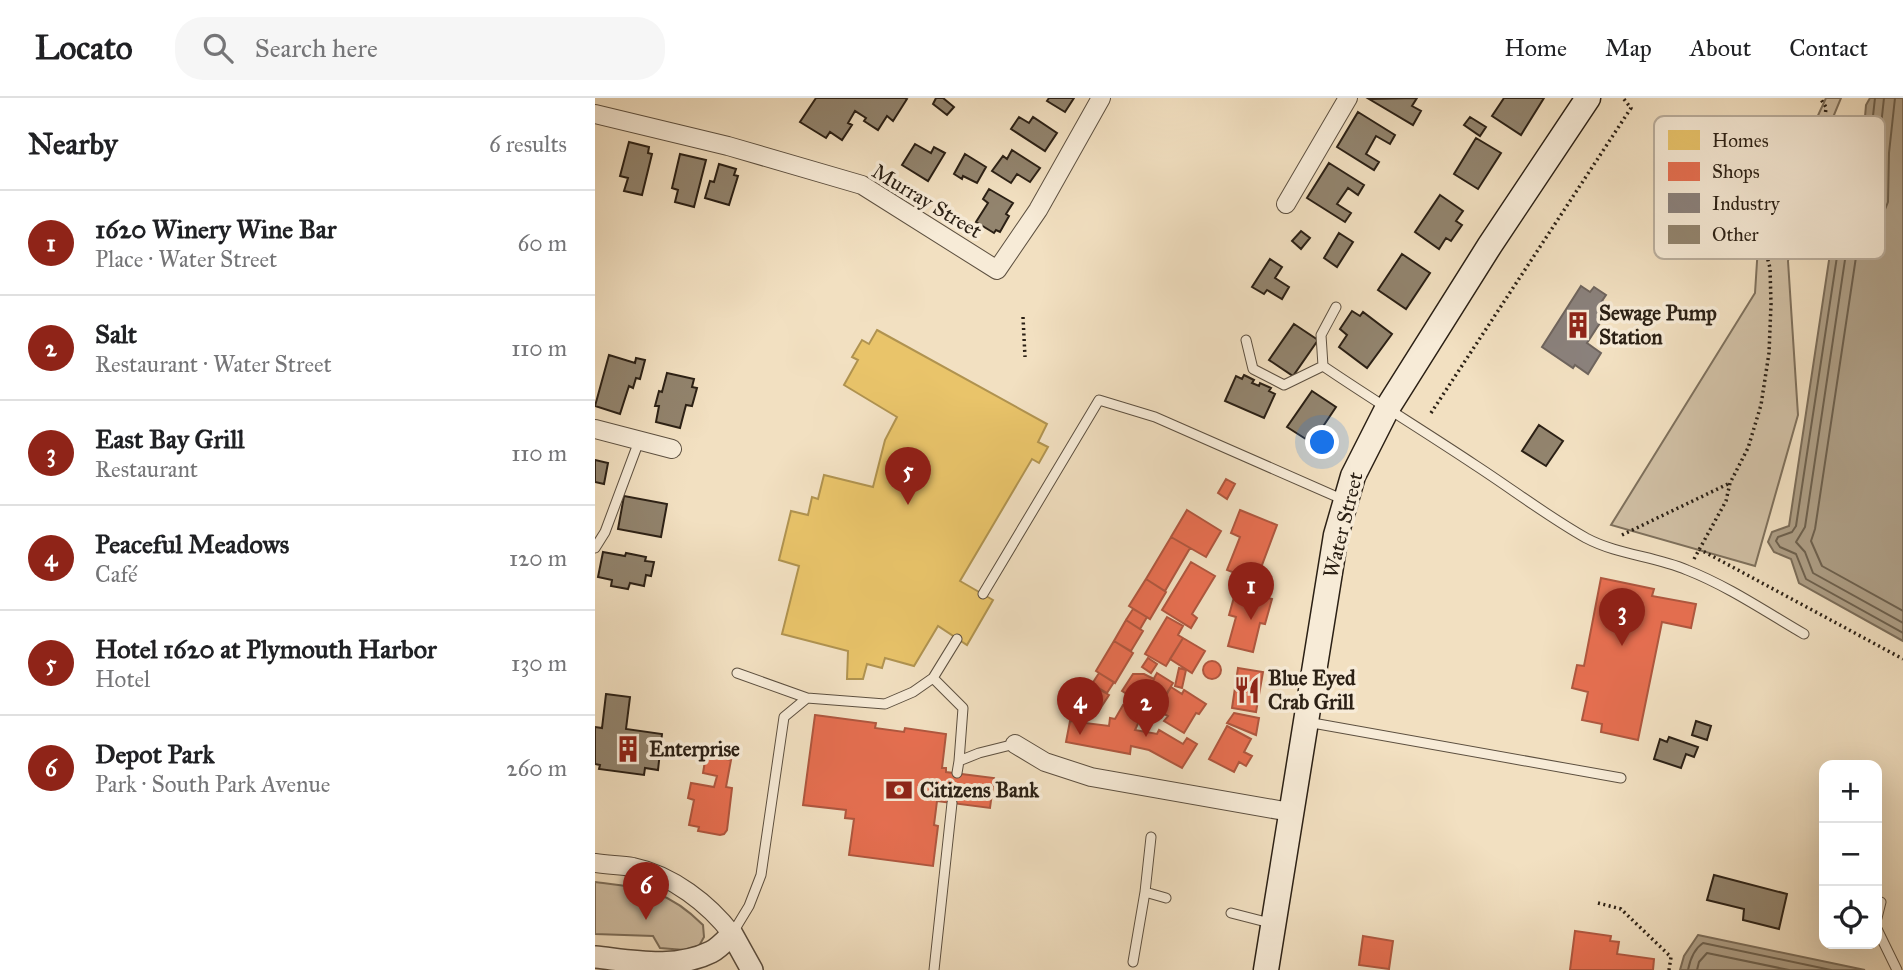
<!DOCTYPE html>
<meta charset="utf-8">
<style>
body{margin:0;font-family:"IM FELL Great Primer",serif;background:#f6f6f6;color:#202124}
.controls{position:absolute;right:21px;bottom:21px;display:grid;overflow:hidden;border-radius:14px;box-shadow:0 7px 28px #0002}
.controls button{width:63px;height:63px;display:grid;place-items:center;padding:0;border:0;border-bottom:2px solid #e0e0e0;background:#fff;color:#202124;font:35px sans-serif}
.you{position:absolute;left:728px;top:345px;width:24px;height:24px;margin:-18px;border:5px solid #fff;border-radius:50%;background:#1a73e8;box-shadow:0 0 0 10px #1a73e833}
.badge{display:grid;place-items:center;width:46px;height:46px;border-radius:50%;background:#8f2418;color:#fff;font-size:23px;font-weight:700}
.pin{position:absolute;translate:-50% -58px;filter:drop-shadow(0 2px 4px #0008)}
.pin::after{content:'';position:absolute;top:37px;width:24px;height:21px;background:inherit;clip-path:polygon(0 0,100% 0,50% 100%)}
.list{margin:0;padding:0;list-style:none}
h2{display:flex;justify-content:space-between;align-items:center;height:91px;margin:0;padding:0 28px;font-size:30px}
h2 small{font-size:23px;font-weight:400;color:#757577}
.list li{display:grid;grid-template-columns:46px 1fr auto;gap:21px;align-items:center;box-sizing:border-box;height:105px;padding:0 28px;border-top:2px solid #e0e0e0}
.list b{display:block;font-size:26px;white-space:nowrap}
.list p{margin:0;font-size:23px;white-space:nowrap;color:#757577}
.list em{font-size:23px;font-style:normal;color:#757577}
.icon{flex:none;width:38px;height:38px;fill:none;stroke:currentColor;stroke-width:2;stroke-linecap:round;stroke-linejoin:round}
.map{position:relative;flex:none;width:1308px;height:872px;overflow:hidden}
header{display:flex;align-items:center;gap:42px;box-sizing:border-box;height:98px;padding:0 35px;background:#fff;border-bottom:2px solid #e0e0e0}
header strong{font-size:33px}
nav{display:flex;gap:38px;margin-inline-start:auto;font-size:24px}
.search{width:490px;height:63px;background:#f6f6f6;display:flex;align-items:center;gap:18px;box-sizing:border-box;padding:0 24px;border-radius:28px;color:#757577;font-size:26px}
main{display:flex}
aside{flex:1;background:#fff}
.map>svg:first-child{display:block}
.green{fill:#d0bfa4;stroke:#7e705c;stroke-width:2}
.water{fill:#ae9f87;stroke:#7a6c59;stroke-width:2}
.homes{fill:#e9c46a;stroke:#b09350;stroke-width:2}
.shops{fill:#e76f51;stroke:#af573f;stroke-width:2}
.industry{fill:#8a817c;stroke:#6e645d;stroke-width:2}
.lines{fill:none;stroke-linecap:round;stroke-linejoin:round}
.shore{stroke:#6c604e;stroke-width:2}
.building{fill:#92846e;stroke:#2b2015;stroke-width:2}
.service-casing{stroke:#5d5040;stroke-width:11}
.minor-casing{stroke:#5d5040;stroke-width:20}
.tertiary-casing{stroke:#5d5040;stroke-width:24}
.secondary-casing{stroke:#2b2015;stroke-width:27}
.path{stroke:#2b2015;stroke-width:3.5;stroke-dasharray:2 3.5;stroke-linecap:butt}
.service{stroke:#f7ebd7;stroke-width:9}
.minor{stroke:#f7ebd7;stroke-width:18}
.tertiary{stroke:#f7ebd7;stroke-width:21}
.secondary{stroke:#f7ebd7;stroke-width:24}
.labels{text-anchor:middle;stroke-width:7;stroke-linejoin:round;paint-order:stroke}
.street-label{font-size:21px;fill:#2b2015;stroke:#f7ebd7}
.poi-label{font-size:21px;font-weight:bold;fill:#2b2015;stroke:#f7ebd7;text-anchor:start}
.key{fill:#f7ebd7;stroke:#baae9d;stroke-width:2}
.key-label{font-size:19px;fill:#2b2015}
</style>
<header>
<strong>Locato</strong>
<div class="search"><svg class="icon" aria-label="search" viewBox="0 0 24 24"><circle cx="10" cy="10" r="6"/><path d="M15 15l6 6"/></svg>Search here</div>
<nav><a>Home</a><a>Map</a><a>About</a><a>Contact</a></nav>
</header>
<main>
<aside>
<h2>Nearby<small>6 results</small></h2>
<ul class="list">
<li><span class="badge">1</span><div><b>1620 Winery Wine Bar</b><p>Place · Water Street</p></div><em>60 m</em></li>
<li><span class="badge">2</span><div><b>Salt</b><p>Restaurant · Water Street</p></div><em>110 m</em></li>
<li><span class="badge">3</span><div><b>East Bay Grill</b><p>Restaurant</p></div><em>110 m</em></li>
<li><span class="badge">4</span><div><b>Peaceful Meadows</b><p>Café</p></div><em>120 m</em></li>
<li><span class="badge">5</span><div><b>Hotel 1620 at Plymouth Harbor</b><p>Hotel</p></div><em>130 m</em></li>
<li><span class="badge">6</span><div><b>Depot Park</b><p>Park · South Park Avenue</p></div><em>260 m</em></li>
</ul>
</aside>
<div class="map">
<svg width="1308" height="872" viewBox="0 0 1308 872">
<rect width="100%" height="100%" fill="#f2e0c1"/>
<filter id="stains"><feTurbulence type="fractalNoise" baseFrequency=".00286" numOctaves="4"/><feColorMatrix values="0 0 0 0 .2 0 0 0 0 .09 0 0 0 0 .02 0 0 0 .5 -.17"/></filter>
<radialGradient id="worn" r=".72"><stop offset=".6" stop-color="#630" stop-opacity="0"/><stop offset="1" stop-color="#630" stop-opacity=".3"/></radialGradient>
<path class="green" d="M1231,0H1246L1215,75L1193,163L1203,317L1160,468L1016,427L1160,195L1163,148Z
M0,784C48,790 72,791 108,827L109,839L104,848L89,852L65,850L58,838L0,836Z"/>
<path class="water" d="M1275,0H1308V543L1204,485L1196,461L1179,454L1173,444L1177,434L1194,428L1236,149L1267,101V54L1271,7Z
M1103,837L1270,872H1085L1089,858Z"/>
<path class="homes" d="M282,232L452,326L443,344L453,349L444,365L437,361L365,483L398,502L372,547L343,528L319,568L290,560L287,570L272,566L268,581H252L253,553L187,536L204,468L184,462L196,413L213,417L217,399L223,401L229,377L278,389L290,342L302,319L249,287L263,262L257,259L267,242L274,246Z"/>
<path class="shops" d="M631,381L640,386L632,401L623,395Z
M592,412L626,433L611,459L576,439Z
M645,412L682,427L661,483L632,472L645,439L636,435Z
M576,439L595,450L570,493L551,481Z
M596,464L620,478L597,516L602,520L596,530L567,512Z
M1006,480L1059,491L1057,498L1101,506L1096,530L1067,524L1043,642L1006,634L1007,626L987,622L993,594L977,590L982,567L989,568Z
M551,481L571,494L555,521L534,508Z
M641,492L677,501L670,526L665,525L658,554L633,548L641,519L634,517Z
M538,511L552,519L545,531L531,522Z
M572,519L588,528L583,537L588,540L571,568L550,556Z
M531,522L548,533L536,553L519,543Z
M588,540L610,553L597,575L575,561Z
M519,543L538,555L520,585L501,573Z
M553,560L562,566L556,575L547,569Z
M608 572a9 9 0 1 1 18 0a9 9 0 1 1-18 0Z
M584,570L591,572L587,590L580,588Z
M643,570L668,574L661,614L637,610Z
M504,575L519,584L512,595L497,586Z
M562,575L578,585L559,616L544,607Z
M538,576H549L559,581L545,604L527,593Z
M495,586L514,597L503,614L485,603Z
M576,589L587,596L589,592L611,606L604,616L601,615L589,635L569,623L573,618L562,612Z
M528,607L547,617L540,632L562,636L564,632L588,646L592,640L602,646L587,670L554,652L536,648L535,656L471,644L475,623L514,628L515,620L520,621Z
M639,615L664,620L661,637L632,625Z
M220,617L281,625L280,630L309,634L310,630L351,636L347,670H351V674L399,680L395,710L342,703L339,727L343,728L338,768L254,757L259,721L250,720L251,712L208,707Z
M632,628L656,641L649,654L657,658L651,668L644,664L639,674L614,661Z
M111,657L136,662L131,689L137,690L132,732L129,736L125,737L103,733L104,729L94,727L99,702L93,700L96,685L119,689L122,678L108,675Z
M980,833L1016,838L1015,843L1024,844L1022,856L1059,861L1058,872H975Z
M768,838L798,843L794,871L764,867Z"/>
<path class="industry" d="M986,188L995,194L999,189L1011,197L1007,203L1016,208L992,245L1006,255L993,276L980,267L978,270L947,249Z"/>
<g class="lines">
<path class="shore" d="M1280,0L1274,54V102L1243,152L1201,428L1197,434L1183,439L1181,443L1185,449L1201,456L1211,481L1308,535
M1289,0L1283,55L1282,103L1251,155L1210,429L1201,444L1210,454L1218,475L1308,525
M1300,0L1294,55L1293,104L1289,114L1261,159L1220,431L1216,443L1227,468L1308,513
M1093,872C1095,862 1099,851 1108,845L1236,872
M1102,872L1104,864L1112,855L1194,872"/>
</g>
<path class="building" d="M221,0H310L312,1L298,23L292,18L283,32L269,23L271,20L260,13L253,25L257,27L247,42L235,34L231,40L205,24Z
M341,0H348L359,9L352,17L338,6Z
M454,0H479L470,14L452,3Z
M822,0L817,8L826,13L818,27L774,1Z
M909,0H949L926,37L897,18Z
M763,14L800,37L795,46L781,38L771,56L784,64L779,72L742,49Z
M424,19L434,25L438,19L462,35L450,53L416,31Z
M875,19L891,29L885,38L869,27Z
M881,40L906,55L883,91L859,76Z
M34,44L54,49L53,55L57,56L47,97L29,93L33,80L25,78Z
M320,46L336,55L339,49L350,55L333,83L307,67Z
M417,52L445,70L435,84L422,76L416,85L397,73L408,58L412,61Z
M85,56L111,62L99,109L80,104L83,92L77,90Z
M370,56L391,69L382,85L368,78L367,81L359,76Z
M734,65L769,87L763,97L753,90L742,106L756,115L750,124L712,100Z
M124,66L141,71L139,77L143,78L134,107L110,100L115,83L119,84Z
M394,91L418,105L411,116L414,118L405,134L401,132L399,135L381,124L393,105L388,101Z
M845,97L868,113L861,123L867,127L856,143L851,140L844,151L820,134Z
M706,133L715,140L706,151L697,143Z
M744,135L758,144L742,169L729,160Z
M807,156L835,175L811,211L783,192Z
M675,161L687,169L680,180L694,189L687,201L672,192L669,196L657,189Z
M757,213L765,218L768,214L797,236L772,270L744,249L752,237L745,231Z
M699,226L723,242L698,278L674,262Z
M14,257L40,265L41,260L50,262L45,281L41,280L38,290L34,288L25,316L0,308Z
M72,275L99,281L97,289L102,290L97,308L91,307L85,330L61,324L64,308H60L64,293L67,294Z
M649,277L659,282L657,285L664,288L665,285L676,290L674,293L680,296L669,320L630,303L641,278L647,281Z
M717,293L741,309L717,345L692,329Z
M944,327L968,343L951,368L927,353Z
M0,362L13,365L9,386L0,384Z
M29,398L72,406L66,439L23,431Z
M8,454L30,458L31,455L51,459L50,463L59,464L56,478L51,477L49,488L35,485L33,491L16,488L17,482L3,479Z
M11,596L35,599L31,631L67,636L63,672L50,670L49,677L4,671L5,667L0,666V629L7,630Z
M1101,623L1116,628L1112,642L1097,637Z
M1074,639L1103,649L1099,659L1091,656L1086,670L1059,661L1065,641L1072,644Z
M1119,777L1192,796L1184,831L1148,822L1149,811L1112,802Z"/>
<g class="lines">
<defs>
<path id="service" d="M651,242L658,271L689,287L728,268C778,302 829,333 880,367C917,391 952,418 991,440C1023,457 1059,458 1092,472C1133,488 1171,514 1209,536
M728,268L726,237L741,209
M0,450L10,434L44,343
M388,496L504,302L560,319L749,402
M142,575L212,600L290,606L318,594L338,580L368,610L364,663
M338,580L362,541
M712,624L1026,680
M362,675L364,663L384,655L420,646
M550,794L556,739
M636,815L675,825
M1282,820L1286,804
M1282,831L1302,872
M137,836L154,808L166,777L189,619L212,600
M538,864L550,794L571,800
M339,872L357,705"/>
<path id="minor" d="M0,16L133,48L267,87L402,172L443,112L506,0
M691,106L753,0
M0,331L77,351
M420,646L450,664L496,679L695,714
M0,765C13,767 26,767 38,769C77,777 114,806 137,836"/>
<path id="tertiary" d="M0,859C38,863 80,872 116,854C124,850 131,842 137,836L157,872"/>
<path id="secondary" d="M671,872L741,437L758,378L793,309L895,147L993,0"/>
</defs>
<use href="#service" class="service-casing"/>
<use href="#minor" class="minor-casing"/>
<use href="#tertiary" class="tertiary-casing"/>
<use href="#secondary" class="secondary-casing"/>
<path class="path" d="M428,219L430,259
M836,315L1036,10L1028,0
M1027,437L1135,385
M1104,451L1308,561
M1099,461L1131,403L1135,385L1153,350L1166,307L1174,255L1176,206L1175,170L1169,147L1158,139L1178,103L1221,40L1230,21L1231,9L1225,0
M1003,805L1026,811L1076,859L1074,872"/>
<use href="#service" class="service"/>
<use href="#minor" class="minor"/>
<use href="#tertiary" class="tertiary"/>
<use href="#secondary" class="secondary"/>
</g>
<defs>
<symbol id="building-bare" viewBox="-9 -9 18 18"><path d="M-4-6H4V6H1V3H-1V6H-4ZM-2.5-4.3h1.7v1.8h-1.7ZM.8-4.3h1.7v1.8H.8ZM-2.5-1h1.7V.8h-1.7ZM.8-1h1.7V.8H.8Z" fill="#8f2418" stroke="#f7ebd7" stroke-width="2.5" paint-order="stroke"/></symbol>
<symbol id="restaurant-bare" viewBox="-9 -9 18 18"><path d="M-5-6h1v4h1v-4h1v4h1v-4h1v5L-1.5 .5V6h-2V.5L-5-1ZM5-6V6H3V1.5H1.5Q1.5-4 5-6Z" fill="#8f2418" stroke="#f7ebd7" stroke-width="2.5" paint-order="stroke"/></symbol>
<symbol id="bank-bare" viewBox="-9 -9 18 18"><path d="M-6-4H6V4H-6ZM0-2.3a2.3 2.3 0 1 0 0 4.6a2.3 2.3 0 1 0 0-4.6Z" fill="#8f2418" stroke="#f7ebd7" stroke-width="2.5" paint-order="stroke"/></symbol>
</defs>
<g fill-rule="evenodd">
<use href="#building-bare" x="964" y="208" width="38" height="38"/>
<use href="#restaurant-bare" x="633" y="573" width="38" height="38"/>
<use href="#building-bare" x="14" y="632" width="38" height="38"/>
<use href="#bank-bare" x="285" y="673" width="38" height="38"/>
</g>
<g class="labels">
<g class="street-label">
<text transform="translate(332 103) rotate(31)" y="7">Murray Street</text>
<text transform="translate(748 427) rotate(-76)" y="7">Water Street</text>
</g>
<g class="poi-label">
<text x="1004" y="222">Sewage Pump<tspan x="1004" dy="24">Station</tspan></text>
<text x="673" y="587">Blue Eyed<tspan x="673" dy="24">Crab Grill</tspan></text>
<text x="54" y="658">Enterprise</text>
<text x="325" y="699">Citizens Bank</text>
</g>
</g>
<rect x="1059" y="18" width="231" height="143" rx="10" class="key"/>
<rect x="1073" y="32" width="32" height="20" fill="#e9c46a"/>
<rect x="1073" y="64" width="32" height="19" fill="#e76f51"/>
<rect x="1073" y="95" width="32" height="20" fill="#8a817c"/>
<rect x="1073" y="127" width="32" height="19" fill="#92846e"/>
<g class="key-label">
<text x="1117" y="49">Homes</text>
<text x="1117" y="80">Shops</text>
<text x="1117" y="112">Industry</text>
<text x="1117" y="143">Other</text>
</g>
<rect width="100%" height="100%" filter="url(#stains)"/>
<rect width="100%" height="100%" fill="url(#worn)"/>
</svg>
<div class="controls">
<button>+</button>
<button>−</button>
<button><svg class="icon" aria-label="locate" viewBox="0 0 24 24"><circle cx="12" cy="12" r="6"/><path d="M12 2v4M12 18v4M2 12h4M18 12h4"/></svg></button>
</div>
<div class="you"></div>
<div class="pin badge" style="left:656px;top:522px">1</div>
<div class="pin badge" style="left:551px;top:639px">2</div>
<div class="pin badge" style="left:1027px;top:548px">3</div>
<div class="pin badge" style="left:485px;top:637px">4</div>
<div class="pin badge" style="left:313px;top:407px">5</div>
<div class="pin badge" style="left:51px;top:822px">6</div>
</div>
</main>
